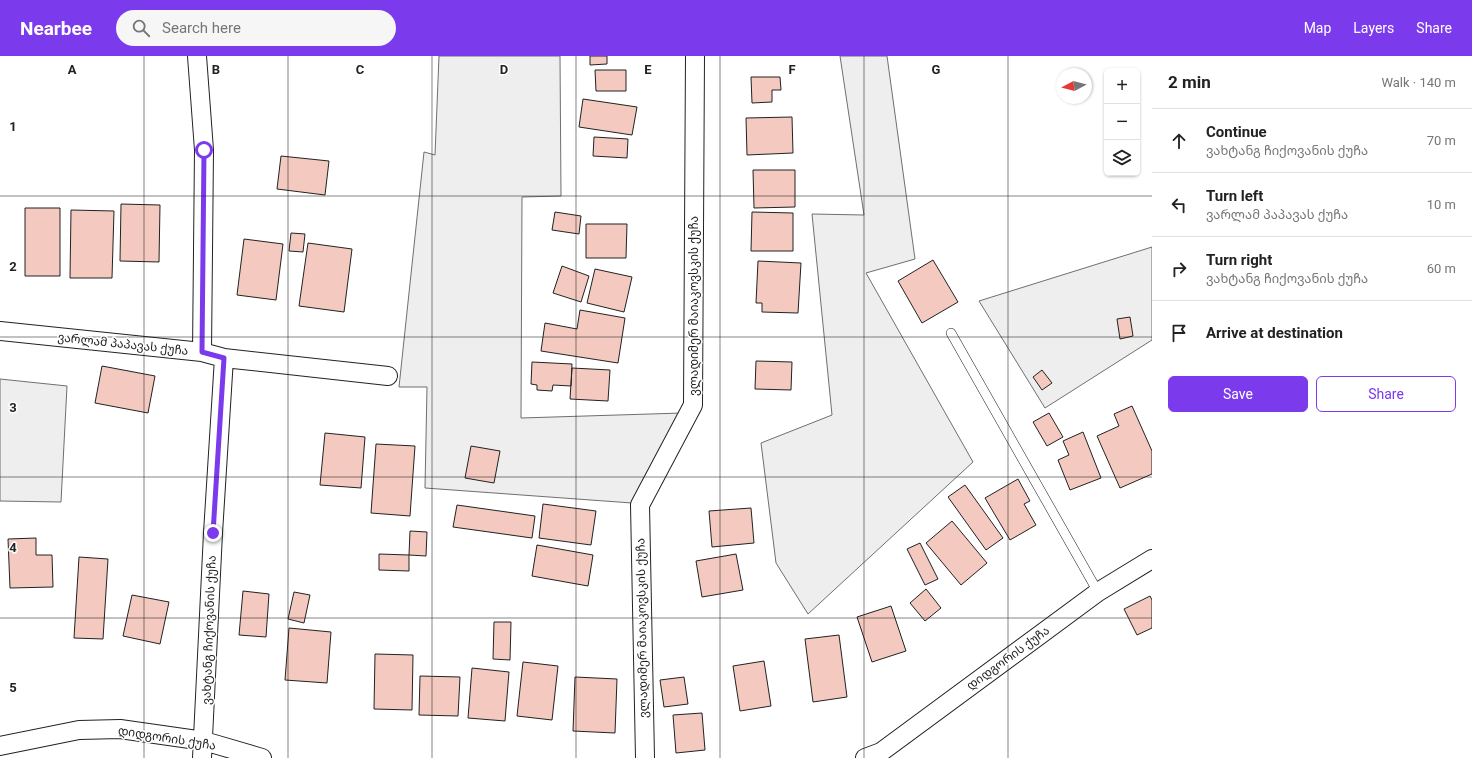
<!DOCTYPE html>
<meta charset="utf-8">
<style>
body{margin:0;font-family:Roboto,"Noto Sans Georgian",sans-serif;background:#f6f6f6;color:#222}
.controls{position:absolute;right:12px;top:12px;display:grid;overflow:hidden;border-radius:6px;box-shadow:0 1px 3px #0004}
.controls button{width:36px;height:36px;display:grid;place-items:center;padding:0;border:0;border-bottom:1px solid #e0e0e0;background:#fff;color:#222;font:20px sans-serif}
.compass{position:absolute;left:1056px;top:12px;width:36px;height:36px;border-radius:50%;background:#fff;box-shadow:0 1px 3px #0004;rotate:263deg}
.stop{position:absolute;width:12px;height:12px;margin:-9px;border:3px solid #7c3aed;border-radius:50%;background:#fff}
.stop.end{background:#7c3aed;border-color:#fff;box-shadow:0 1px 4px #0008}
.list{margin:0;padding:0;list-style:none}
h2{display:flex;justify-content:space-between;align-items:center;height:52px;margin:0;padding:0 16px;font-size:17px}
h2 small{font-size:13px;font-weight:400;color:#767676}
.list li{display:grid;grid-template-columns:26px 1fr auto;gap:12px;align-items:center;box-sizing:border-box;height:64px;padding:0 16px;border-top:1px solid #e0e0e0}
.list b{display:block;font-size:15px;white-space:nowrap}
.list p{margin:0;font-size:13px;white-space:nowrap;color:#767676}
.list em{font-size:13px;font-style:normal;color:#767676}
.actions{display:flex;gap:8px;padding:12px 16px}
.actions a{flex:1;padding:9px 0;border:1px solid #7c3aed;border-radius:6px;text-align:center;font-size:14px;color:#7c3aed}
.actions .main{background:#7c3aed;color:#fff}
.icon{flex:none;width:22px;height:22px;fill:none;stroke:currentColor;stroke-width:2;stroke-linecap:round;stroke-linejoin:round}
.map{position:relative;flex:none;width:1152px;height:702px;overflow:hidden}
header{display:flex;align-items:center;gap:24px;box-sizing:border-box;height:56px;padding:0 20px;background:#7c3aed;color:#fff}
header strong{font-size:19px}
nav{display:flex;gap:22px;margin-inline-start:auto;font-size:14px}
.search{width:280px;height:36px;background:#f6f6f6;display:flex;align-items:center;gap:10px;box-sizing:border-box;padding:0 14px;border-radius:22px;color:#767676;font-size:15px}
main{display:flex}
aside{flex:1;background:#fff}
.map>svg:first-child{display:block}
.green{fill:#eee;stroke:#6f6f6f}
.building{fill:#f3c9c0;stroke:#222}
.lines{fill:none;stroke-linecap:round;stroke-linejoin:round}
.service-casing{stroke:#222;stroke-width:10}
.minor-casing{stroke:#222;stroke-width:20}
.service{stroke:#fff;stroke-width:9}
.minor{stroke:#fff;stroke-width:18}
.route{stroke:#7c3aed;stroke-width:5}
.grid{fill:none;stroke:#222;stroke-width:1;stroke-opacity:0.55}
.labels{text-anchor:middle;stroke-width:3;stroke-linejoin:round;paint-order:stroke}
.street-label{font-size:12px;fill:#222;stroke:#fff}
.grid-label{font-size:13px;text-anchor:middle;font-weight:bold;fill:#222;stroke:#fff;stroke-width:3;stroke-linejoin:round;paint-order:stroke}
</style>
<header>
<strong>Nearbee</strong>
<div class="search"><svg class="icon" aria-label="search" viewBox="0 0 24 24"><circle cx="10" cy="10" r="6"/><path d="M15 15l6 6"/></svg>Search here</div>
<nav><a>Map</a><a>Layers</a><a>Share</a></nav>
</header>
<main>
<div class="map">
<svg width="1152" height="702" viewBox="0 0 1152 702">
<rect width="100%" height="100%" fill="#fff"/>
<path class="green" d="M439,0H560L561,140L522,141L521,362L682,357L632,447L425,432L427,331H399L424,96L435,99Z
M840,0H887L915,203L866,217L973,406L808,558L776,507L761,387L832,359L812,158L864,159Z
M1152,191V284L1045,352L979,245Z
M0,323L67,330L61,446L0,445Z"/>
<path class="building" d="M590,0H607V8L590,9Z
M595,14H626V35H596Z
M751,21H780L781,34H772V46L752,47Z
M583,43L637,51L632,79L579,71Z
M792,61L793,97L747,99L746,62Z
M594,81L628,83L627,102L593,100Z
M281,100L329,105L325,139L277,133Z
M753,114H795V151L754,152Z
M121,148L160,149L159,206L120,205Z
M25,152H60V220H25Z
M71,154L114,155L112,222H70Z
M555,156L581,160L579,178L552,174Z
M752,156L793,157V195H751Z
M586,168H627L626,202H586Z
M291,177L305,178L303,196L289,195Z
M244,183L283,188L276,244L237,239Z
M308,187L352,193L344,256L299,250Z
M933,204L958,246L922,267L898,225Z
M758,205L801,207L798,257L762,256V247H756Z
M562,210L589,220L581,246L553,237Z
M595,213L632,221L624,256L587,247Z
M580,254L625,262L618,307L541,295L545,267L577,273Z
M1130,261L1133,280L1120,283L1117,263Z
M756,305L792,306L791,334L755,333Z
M532,306L572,308L571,330L553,329L552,335L537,334V329L531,328Z
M102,310L155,320L148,357L95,347Z
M572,312L610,314L608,345L570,343Z
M1042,314L1052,327L1042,334L1033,321Z
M1132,350L1152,395V418L1120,432L1097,380L1119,370L1114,358Z
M1049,357L1063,381L1047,390L1033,366Z
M1083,376L1101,422L1070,434L1058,404L1069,399L1063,385Z
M325,377L365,381L361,432L320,429Z
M376,388L415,390L410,460L371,457Z
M471,390L500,395L494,427L465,422Z
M1018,423L1030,445L1024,448L1036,469L1010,484L985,442Z
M965,429L1003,482L986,494L948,441Z
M543,448L596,455L591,489L539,482Z
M457,449L535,460L532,482L453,471Z
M751,452L754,487L712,491L709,455Z
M952,465L987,507L961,529L926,487Z
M410,475L427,476L426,500L409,499Z
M36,482V499H52L53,531L10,532L8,483Z
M920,487L938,523L925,529L907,493Z
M537,489L593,499L588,530L532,520Z
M379,498L409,499V515L379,514Z
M736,498L743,534L702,541L696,505Z
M79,501L108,503L103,583L74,582Z
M926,533L941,552L925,565L910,547Z
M243,535L269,538L266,581L239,579Z
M294,536L310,539L304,567L288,563Z
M132,539L169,546L160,588L123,580Z
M1150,540L1152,544V572L1137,579L1124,553Z
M891,550L906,595L872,606L857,561Z
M494,566H511L510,604L493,603Z
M289,572L331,576L327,627L285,624Z
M839,579L847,641L813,646L805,583Z
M375,598L413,599L412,654L374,653Z
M764,605L771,650L740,655L733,610Z
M523,606L558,610L552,664L517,660Z
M472,612L509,616L505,665L468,662Z
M420,620L460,621L458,660L419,659Z
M575,621L617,623L615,677L573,675Z
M684,621L688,648L664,651L660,624Z
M702,657L705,694L676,697L673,659Z"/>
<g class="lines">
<defs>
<path id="service" d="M951,277L1098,536"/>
<path id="minor" d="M197,0L204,94L202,296
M0,275L202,296L224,302L388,320
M0,690L79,674L120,673L204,685L262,702
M202,702L213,477L224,302
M645,702L640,449L693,349L695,0
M865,702L881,696L1098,536L1152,503"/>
</defs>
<use href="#service" class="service-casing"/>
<use href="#minor" class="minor-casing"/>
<use href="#service" class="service"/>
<use href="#minor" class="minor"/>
</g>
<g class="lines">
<path class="route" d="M204,94L202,296L224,302L213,477"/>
</g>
<path class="grid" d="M144,0V702M288,0V702M432,0V702M576,0V702M720,0V702M864,0V702M1008,0V702M0,140H1152M0,281H1152M0,421H1152M0,562H1152"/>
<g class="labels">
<g class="street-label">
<text transform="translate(694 250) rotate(-90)" y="4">ვლადიმერ მაიაკოვსკის ქუჩა</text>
<text transform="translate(123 288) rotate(6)" y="4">ვარლამ პაპავას ქუჩა</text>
<text transform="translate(642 572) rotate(-91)" y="4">ვლადიმერ მაიაკოვსკის ქუჩა</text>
<text transform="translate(209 574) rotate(-88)" y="4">ვახტანგ ჩიქოვანის ქუჩა</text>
<text transform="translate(1008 602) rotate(-36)" y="4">დიდგორის ქუჩა</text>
<text transform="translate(167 682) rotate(9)" y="4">დიდგორის ქუჩა</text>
</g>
</g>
<g class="grid-label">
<text x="72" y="18">A</text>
<text x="216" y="18">B</text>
<text x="360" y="18">C</text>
<text x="504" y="18">D</text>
<text x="648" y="18">E</text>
<text x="792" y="18">F</text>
<text x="936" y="18">G</text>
<text x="13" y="75">1</text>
<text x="13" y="215">2</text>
<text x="13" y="356">3</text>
<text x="13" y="496">4</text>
<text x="13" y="636">5</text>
</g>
</svg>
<div class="controls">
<button>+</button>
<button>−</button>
<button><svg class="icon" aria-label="layers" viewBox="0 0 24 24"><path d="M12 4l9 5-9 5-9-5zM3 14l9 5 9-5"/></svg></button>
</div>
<svg class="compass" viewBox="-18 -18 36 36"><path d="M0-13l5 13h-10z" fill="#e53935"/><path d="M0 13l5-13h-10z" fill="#767676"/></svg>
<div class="stop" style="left:204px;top:94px"></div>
<div class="stop end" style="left:213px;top:477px"></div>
</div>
<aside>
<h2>2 min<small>Walk · 140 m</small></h2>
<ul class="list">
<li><svg class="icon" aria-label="ahead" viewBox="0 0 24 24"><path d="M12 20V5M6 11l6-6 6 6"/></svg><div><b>Continue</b><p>ვახტანგ ჩიქოვანის ქუჩა</p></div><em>70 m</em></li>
<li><svg class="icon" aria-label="left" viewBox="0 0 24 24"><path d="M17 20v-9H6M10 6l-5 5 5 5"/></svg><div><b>Turn left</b><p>ვარლამ პაპავას ქუჩა</p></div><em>10 m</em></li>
<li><svg class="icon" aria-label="right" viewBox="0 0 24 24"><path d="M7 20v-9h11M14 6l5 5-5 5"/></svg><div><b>Turn right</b><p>ვახტანგ ჩიქოვანის ქუჩა</p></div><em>60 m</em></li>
<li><svg class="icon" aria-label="arrive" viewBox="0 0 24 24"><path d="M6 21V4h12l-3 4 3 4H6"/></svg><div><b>Arrive at destination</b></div></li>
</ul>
<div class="actions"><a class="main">Save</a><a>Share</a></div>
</aside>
</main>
